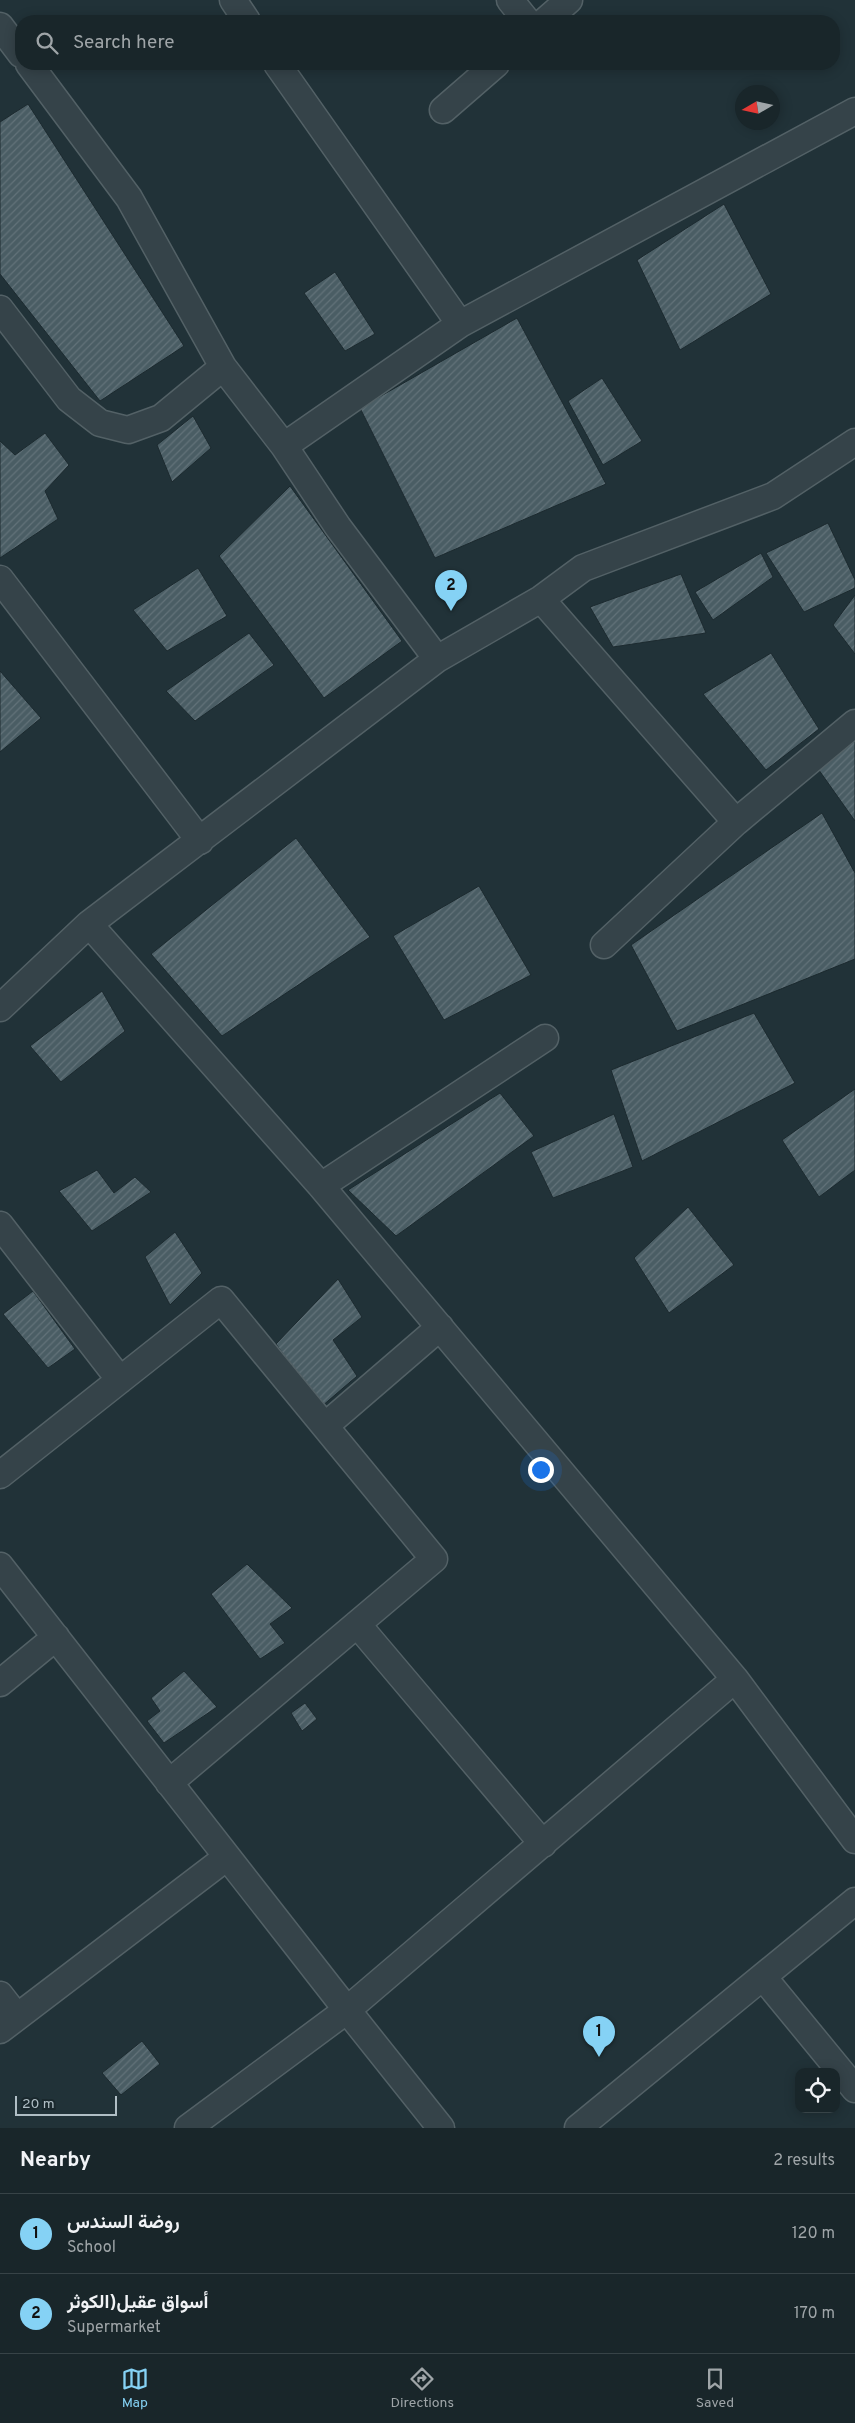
<!DOCTYPE html>
<meta charset="utf-8">
<style>
body{margin:0;font-family:Overpass,Vazirmatn,sans-serif;background:#222e32;color:#f1f3f6}
.controls{position:absolute;right:15px;bottom:15px;display:grid;overflow:hidden;border-radius:10px;box-shadow:0 2px 12px #0003}
.controls button{width:45px;height:45px;display:grid;place-items:center;padding:0;border:0;border-bottom:1px solid #374347;background:#19262a;color:#f1f3f6;font:25px sans-serif}
.compass{position:absolute;left:735px;top:85px;width:45px;height:45px;border-radius:50%;background:#19262a;box-shadow:0 2px 12px #0003;rotate:261deg}
.scale{position:absolute;left:15px;bottom:12px;width:102px;box-sizing:border-box;padding-left:5px;border:2px solid #b0bec5;border-top:0;font-size:14px;line-height:18px;white-space:nowrap;color:#b0bec5;-webkit-text-stroke:4px #1a282d;paint-order:stroke}
.you{position:absolute;left:540px;top:1469px;width:18px;height:18px;margin:-12px;border:4px solid #fff;border-radius:50%;background:#1a73e8;box-shadow:0 0 0 8px #1a73e833}
.badge{display:grid;place-items:center;width:32px;height:32px;border-radius:50%;background:#85d2f5;color:#111;font-size:16px;font-weight:700}
.pin{position:absolute;translate:-50% -41px;filter:drop-shadow(0 1px 2px #0008)}
.pin::after{content:'';position:absolute;top:26px;width:18px;height:15px;background:inherit;clip-path:polygon(0 0,100% 0,50% 100%)}
.list{margin:0;padding:0;list-style:none}
h2{display:flex;justify-content:space-between;align-items:center;height:65px;margin:0;padding:0 20px;font-size:21px}
h2 small{font-size:16px;font-weight:400;color:#9fa5a8}
.list li{display:grid;grid-template-columns:32px 1fr auto;gap:15px;align-items:center;box-sizing:border-box;height:80px;padding:0 20px;border-top:1px solid #374347}
.list b{display:block;font-size:19px;white-space:nowrap}
.list p{margin:0;font-size:16px;white-space:nowrap;color:#9fa5a8}
.list em{font-size:16px;font-style:normal;color:#9fa5a8}
.icon{flex:none;width:28px;height:28px;fill:none;stroke:currentColor;stroke-width:2;stroke-linecap:round;stroke-linejoin:round}
.map{position:relative;flex:none;width:855px;height:2128px;overflow:hidden}
.search{position:absolute;background:#19262a;box-shadow:0 2px 12px #0003;left:15px;right:15px;top:15px;height:55px;display:flex;align-items:center;gap:12px;box-sizing:border-box;padding:0 18px;border-radius:20px;color:#9fa5a8;font-size:19px}
.sheet{height:225px;background:#19262a}
nav{display:flex;justify-content:space-around;align-items:center;box-sizing:border-box;height:70px;border-top:1px solid #374347;background:#19262a;font-size:14px;color:#9fa5a8}
nav a{display:grid;justify-items:center;gap:2px}
nav .on{color:#85d2f5}
.map>svg:first-child{display:block}
.building{fill:url(#building-hatch);stroke:#1c2a2f}
.lines{fill:none;stroke-linecap:round;stroke-linejoin:round}
.street-casing{stroke:#536166;stroke-width:29}
.street{stroke:#354349;stroke-width:26}
</style>
<div class="map">
<svg width="855" height="2128" viewBox="0 0 855 2128">
<defs>
<pattern id="building-hatch" width="6" height="6" patternUnits="userSpaceOnUse" patternTransform="scale(1.25)"><rect width="6" height="6" fill="#4a5d64"/><path d="M-1 1l2-2M0 6l6-6M5 7l2-2" fill="none" stroke="#627279"/></pattern>
</defs>
<rect width="100%" height="100%" fill="#213238"/>
<path class="building" d="M28,104L184,346L100,401L0,274V122Z
M724,204L771,294L680,350L637,260Z
M335,272L375,334L345,351L304,293Z
M517,318L606,484L435,558L360,408Z
M602,378L642,441L603,465L568,401Z
M193,416L211,448L172,482L157,445Z
M45,433L69,465L45,491L58,519L0,558V441L15,455Z
M290,486L402,641L324,698L219,556Z
M828,523L855,580V588L804,612L766,553Z
M761,553L773,577L713,620L695,592Z
M198,568L227,616L167,651L133,610Z
M681,574L706,633L613,647L590,607Z
M855,595V654L833,625Z
M249,633L274,665L195,721L166,691Z
M771,653L819,729L766,770L703,694Z
M0,671L41,718L0,752Z
M855,737V821L816,766Z
M822,813L855,873V959L677,1031L631,945Z
M296,838L370,937L222,1036L151,954Z
M479,886L531,975L444,1020L393,936Z
M102,991L125,1031L61,1082L30,1046Z
M754,1013L795,1083L642,1161L611,1070Z
M855,1089V1170L819,1197L782,1140Z
M500,1093L534,1136L396,1236L348,1190Z
M614,1114L633,1167L553,1198L531,1152Z
M97,1170L114,1193L135,1177L151,1192L92,1231L59,1191Z
M688,1207L734,1265L669,1313L634,1258Z
M175,1232L202,1273L170,1305L145,1257Z
M338,1279L362,1317L333,1340L357,1376L321,1407L276,1344Z
M33,1291L75,1349L48,1368L3,1314Z
M247,1564L292,1608L270,1624L285,1643L260,1659L211,1594Z
M184,1671L217,1707L164,1743L147,1721L160,1711L151,1698Z
M305,1703L317,1719L302,1731L291,1713Z
M142,2041L160,2064L121,2095L102,2073Z"/>
<g class="lines">
<defs>
<path id="street" d="M233,0L247,21
M510,0L527,21
M545,21L569,0
M0,26L21,54
M29,64L129,198L223,367L284,446L338,527L437,659
M277,64L460,324
M443,110L496,64
M0,309L69,399L100,423L128,430L161,418L223,367
M284,446L460,324L855,111
M0,579L200,841
M541,599L736,822
M89,924L321,1186L735,1679L855,1840
M604,945L736,822L855,723
M0,1008L89,924L437,659L541,599L583,568L773,496L855,442
M321,1186L545,1038
M0,1225L120,1380
M325,1426L440,1327
M0,1475L221,1300L434,1559L169,1783
M0,1566L347,2010L441,2128
M357,1624L543,1844
M0,1683L56,1637
M763,1977L855,2089
M0,1995L17,2017
M0,2030L227,1857
M188,2128L347,2010L735,1679
M578,2128L855,1901"/>
</defs>
<use href="#street" class="street-casing"/>
<use href="#street" class="street"/>
</g>
</svg>
<div class="controls">
<button><svg class="icon" aria-label="locate" viewBox="0 0 24 24"><circle cx="12" cy="12" r="6"/><path d="M12 2v4M12 18v4M2 12h4M18 12h4"/></svg></button>
</div>
<svg class="compass" viewBox="-18 -18 36 36"><path d="M0-13l5 13h-10z" fill="#e53935"/><path d="M0 13l5-13h-10z" fill="#9fa5a8"/></svg>
<div class="scale">20 m</div>
<div class="you"></div>
<div class="pin badge" style="left:599px;top:2057px">1</div>
<div class="pin badge" style="left:451px;top:611px">2</div>
<div class="search"><svg class="icon" aria-label="search" viewBox="0 0 24 24"><circle cx="10" cy="10" r="6"/><path d="M15 15l6 6"/></svg>Search here</div>
</div>
<section class="sheet">
<h2>Nearby<small>2 results</small></h2>
<ul class="list">
<li><span class="badge">1</span><div><b>روضة السندس</b><p>School</p></div><em>120 m</em></li>
<li><span class="badge">2</span><div><b>أسواق عقيل(الكوثر</b><p>Supermarket</p></div><em>170 m</em></li>
</ul>
</section>
<nav>
<a class="on"><svg class="icon" aria-label="map" viewBox="0 0 24 24"><path d="M3 6l6-2 6 2 6-2v14l-6 2-6-2-6 2zM9 4v14M15 6v14"/></svg>Map</a>
<a><svg class="icon" aria-label="directions" viewBox="0 0 24 24"><path d="M12 3l9 9-9 9-9-9zM9 14v-3h6M13 9l2 2-2 2"/></svg>Directions</a>
<a><svg class="icon" aria-label="saved" viewBox="0 0 24 24"><path d="M7 4h10v16l-5-4-5 4z"/></svg>Saved</a>
</nav>
